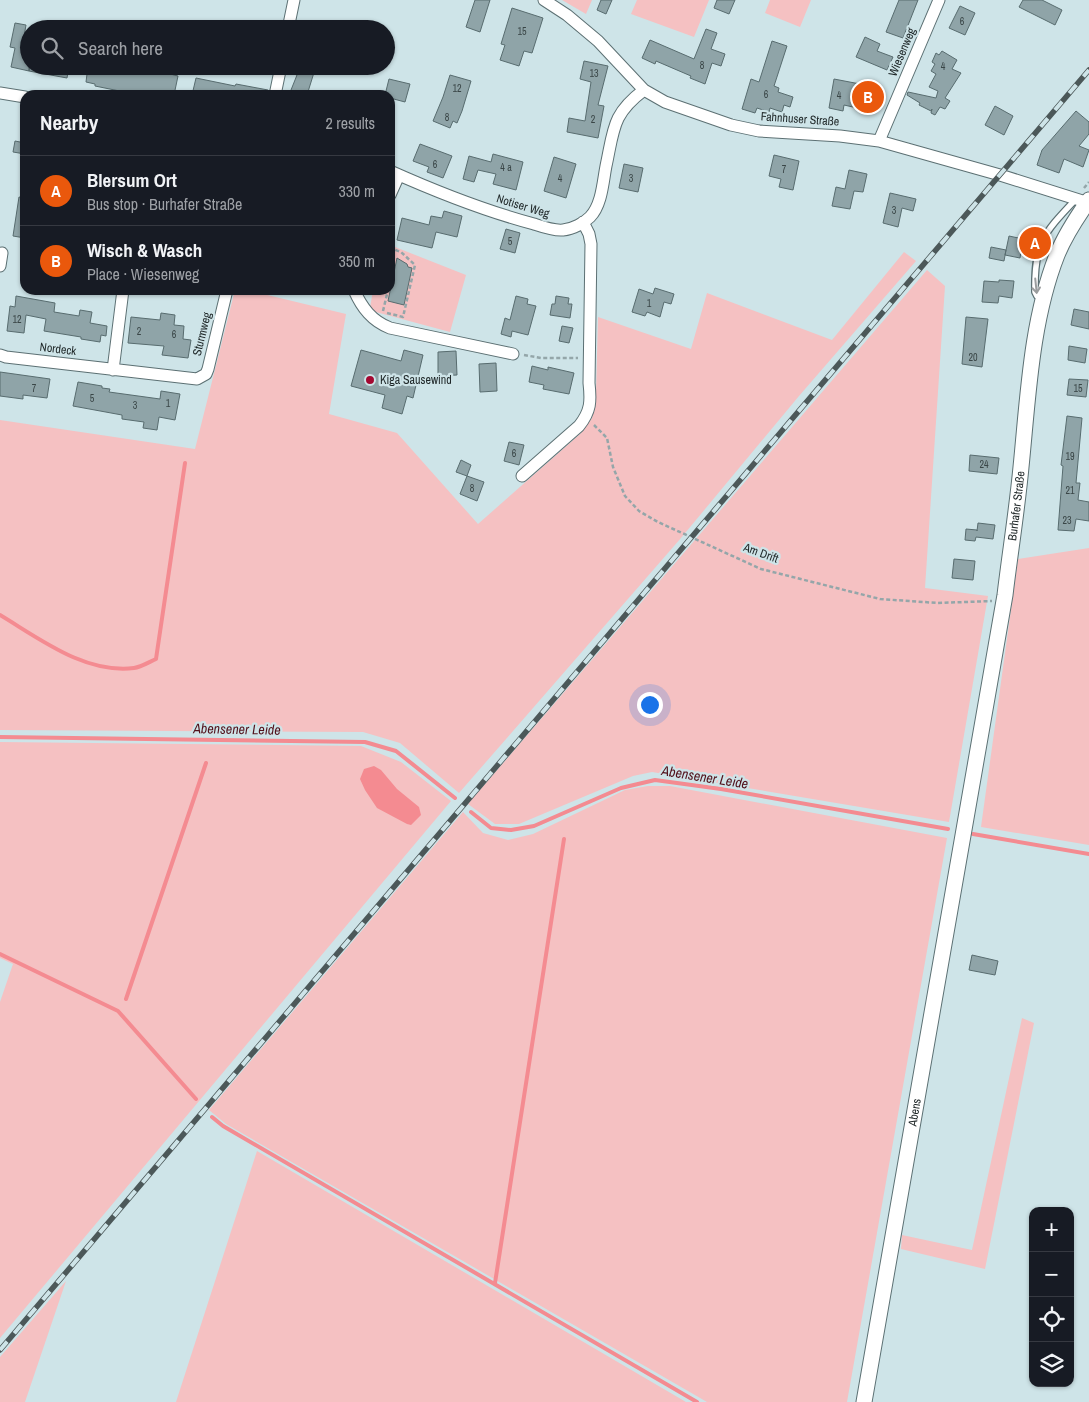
<!DOCTYPE html>
<meta charset="utf-8">
<style>
body{margin:0;font-family:"Archivo Narrow",sans-serif;background:#242831;color:#f1f3f6}
.controls{position:absolute;right:15px;bottom:15px;display:grid;overflow:hidden;border-radius:10px;box-shadow:0 1px 4px #0004}
.controls button{width:45px;height:45px;display:grid;place-items:center;padding:0;border:0;border-bottom:1px solid #363941;background:#171b24;color:#f1f3f6;font:25px sans-serif}
.you{position:absolute;left:649px;top:704px;width:18px;height:18px;margin:-12px;border:4px solid #fff;border-radius:50%;background:#1a73e8;box-shadow:0 0 0 8px #1a73e833}
.badge{display:grid;place-items:center;width:32px;height:32px;border-radius:50%;background:#ea580c;color:#fff;font-size:16px;font-weight:700}
.pin{position:absolute;translate:-50% -50%;border:2px solid #fff;box-shadow:0 1px 5px #0006}
.list{margin:0;padding:0;list-style:none}
h2{display:flex;justify-content:space-between;align-items:center;height:65px;margin:0;padding:0 20px;font-size:21px}
h2 small{font-size:16px;font-weight:400;color:#9ea1a6}
.list li{display:grid;grid-template-columns:32px 1fr auto;gap:15px;align-items:center;box-sizing:border-box;height:70px;padding:0 20px;border-top:1px solid #363941}
.list b{display:block;font-size:19px;white-space:nowrap}
.list p{margin:0;font-size:16px;white-space:nowrap;color:#9ea1a6}
.list em{font-size:16px;font-style:normal;color:#9ea1a6}
.icon{flex:none;width:28px;height:28px;fill:none;stroke:currentColor;stroke-width:2;stroke-linecap:round;stroke-linejoin:round}
.map{position:relative;flex:none;width:1089px;height:1402px;overflow:hidden}
.search{position:absolute;background:#171b24;box-shadow:0 1px 4px #0004;left:20px;top:20px;width:375px;height:55px;display:flex;align-items:center;gap:12px;box-sizing:border-box;padding:0 18px;border-radius:28px;color:#9ea1a6;font-size:19px}
.panel{position:absolute;background:#171b24;box-shadow:0 1px 4px #0004;left:20px;top:90px;width:375px;height:205px;border-radius:15px}
.map>svg:first-child{display:block}
.green{fill:#f5c1c2}
.water{fill:#f48b91}
.lines{fill:none;stroke-linecap:round;stroke-linejoin:round}
.stream{stroke:#f48b91;stroke-width:4}
.building{fill:#8fa4a8;stroke:#586c6f}
.service-casing{stroke:#5c7073;stroke-width:8}
.minor-casing{stroke:#5c7073;stroke-width:13}
.secondary-casing{stroke:#5c7073;stroke-width:17}
.path{stroke:#94a6a9;stroke-width:2.5;stroke-dasharray:4 2.5;stroke-linecap:butt}
.service{stroke:#fff;stroke-width:5.5}
.minor{stroke:#fff;stroke-width:11}
.secondary{stroke:#fff;stroke-width:15}
.rail-casing{stroke:#4c5859;stroke-width:5.5}
.rail{stroke:#cee4e8;stroke-width:4;stroke-dasharray:11;stroke-linecap:butt}
.oneway{stroke:#9a9d9e}
.poi-dot{fill:#a40831;stroke:#cee4e8;stroke-width:2}
.labels{text-anchor:middle;stroke-width:4.5;stroke-linejoin:round;paint-order:stroke}
.number-label{font-size:10px;fill:#3a4647}
.street-label{font-size:12px;fill:#1e2627;stroke:#cee4e8}
.poi-label{font-size:12px;fill:#1e2627;stroke:#cee4e8;text-anchor:start}
.water-label{font-size:14px;font-style:italic;fill:#52111b;stroke:#cee4e8}
</style>
<div class="map">
<svg width="1089" height="1402" viewBox="0 0 1089 1402">
<rect width="100%" height="100%" fill="#cee4e8"/>
<path class="green" d="M562,0H592L586,14Z
M637,0H709L694,37L631,14Z
M770,0H811L800,27L765,13Z
M390,245L466,275L450,332L372,311L370,308L373,290H390Z
M904,252L916,261L799,396L681,538L459,793L400,743L363,732L0,730V420L195,449L235,290H247L346,314L329,414L397,433L478,524L580,434L592,418L596,393L598,317L691,349L707,293L832,340Z
M927,270L945,286L925,588L988,596L949,822L652,772L633,776L519,824H495L468,804Z
M1089,548V845L981,827L1018,559Z
M0,742L361,746L401,762L451,801L0,1338V1002L13,964L0,958Z
M648,786H670L947,838L847,1402H707L226,1124L209,1110L463,812L483,833L508,840L533,834L625,790Z
M1022,1018L1034,1023L985,1269L901,1249L902,1235L972,1250Z
M257,1151L686,1402H176Z
M66,1281L25,1402H0V1357Z"/>
<path class="water" d="M374,766L381,770L397,789L419,807L421,815L411,825L407,824L377,808L365,790L360,779L364,769Z"/>
<g class="lines">
<path class="stream" d="M0,615C40,639 85,674 134,668C141,667 149,662 156,659L185,463
M0,737L365,742L396,751L455,798
M471,812L491,828L511,830L534,826L621,788L655,780L721,789L948,829
M973,834L1089,854
M0,954L118,1011L196,1099
M126,999L206,763
M212,1117L223,1126L697,1402
M495,1283L564,839"/>
</g>
<path class="building" d="M475,0H490L480,32L466,27Z
M601,0H612L606,14L597,10Z
M717,0H735L729,14L714,8Z
M899,0H918L903,38L886,32Z
M1023,0H1042L1062,10L1055,25L1019,7Z
M960,6L975,13L965,35L949,28Z
M512,8L543,18L532,53L524,51L519,66L500,60L505,45L501,44Z
M15,23L26,25L22,48L29,49V71L11,67L15,48L10,47Z
M706,29L717,33L711,49L725,54L721,66L712,63L705,84L690,78L691,76L656,61L655,64L642,58L650,40L694,59Z
M865,37L880,44L877,51L893,57L887,70L856,57Z
M772,41L787,46L774,86L779,88L778,92L793,97L790,107L784,105L782,112L770,108L769,112L757,108L755,113L742,109L751,79L759,82Z
M942,51L957,60L952,69L961,73L945,98L950,101L945,109L940,107L935,115L931,113L932,109L931,111L919,105L920,103L907,95L908,92L936,98L938,91L929,87L936,74L931,71L935,64L932,62L936,53L939,55Z
M584,61L608,66L598,105L604,106L598,138L567,132L569,118L585,121L591,82L580,79Z
M30,66H69L67,78L29,71Z
M88,66H139L178,76L174,95L143,91L142,95H139L95,86V84L86,82Z
M288,66H316L307,95H289L297,75L287,72Z
M450,75L471,81L462,111L457,123L453,121L450,128L433,121L443,97Z
M196,78L235,86L236,84L268,90V95H192Z
M389,79L410,84L405,102L390,98V95H385Z
M834,79L860,84V82L881,86L875,112L844,105L843,111L829,108Z
M995,106L1013,116L1004,135L985,125Z
M1076,111L1089,122V134L1079,146L1089,150L1083,167L1064,159L1059,173L1037,165L1042,150Z
M15,141L25,143V154L13,152Z
M420,144L452,156L443,178L427,172L429,167L413,161Z
M493,154L523,162L516,190L493,184L496,174L478,170L474,182L463,179L469,156L491,162Z
M774,155L799,161L793,190L779,187L781,179L769,176Z
M554,157L576,164L566,198L544,191Z
M624,164L643,168L638,192L619,188Z
M849,170L867,174L863,192L854,191L850,209L832,206L836,187L845,189Z
M890,193L916,199L913,211L902,208L898,227L883,223Z
M19,197L25,198V238L13,236Z
M444,211L462,216L457,237L436,232L432,248L397,240L402,218L429,225L431,216L442,218Z
M506,229L520,233L515,253L500,249Z
M1009,236L1023,239L1020,258L1005,255Z
M991,247L1006,250L1004,261L989,258Z
M397,258L407,264L408,267L412,268L404,305L388,301Z
M999,280L1014,281L1012,298L999,296L998,303L982,302L984,281L999,282Z
M655,288L674,294L671,304L664,302L660,317L647,312L645,316L632,312L639,289L653,294Z
M16,296L55,303L54,312L79,316L80,310L92,312L90,323L107,326L106,336L101,335L100,342L81,339V337L44,331L46,319L26,315L24,333L7,331L10,306L15,307Z
M516,296L528,299L527,304L536,306L528,335L512,331L511,337L501,334L505,318L510,320Z
M556,296L569,298L568,304H572L570,318L550,315L552,304H555Z
M1074,309L1089,312V329L1071,325Z
M161,313L175,315L174,325L184,326L183,339L191,340L188,358L162,355L164,346L128,343L131,317L160,320Z
M966,317L988,319L982,367L962,364Z
M562,326L573,328L569,343L559,341Z
M1069,346L1087,349L1085,363L1068,360Z
M361,350L401,361L404,350L423,355L413,398L407,396L402,414L382,408L385,395L351,386Z
M456,351L457,375L438,376V352Z
M496,363L497,391L480,392L479,364Z
M532,366L548,370V367L574,373L569,394L543,389L544,385L529,382Z
M0,372L50,379L47,398L23,395V399L0,396Z
M1069,379L1088,380L1086,397L1067,395Z
M78,382L102,386V388L110,389L109,392L160,399L161,391L180,394L175,420L159,417L157,430L143,428L144,422L122,419V415L73,406Z
M1067,416L1082,418L1076,483H1080L1078,500L1089,502V521L1076,519L1074,531L1058,530L1063,466L1061,465Z
M509,442L524,445L519,465L504,461Z
M970,455L999,458L997,474L969,471Z
M461,460L471,465L467,476L456,472Z
M467,476L484,482L477,501L460,494Z
M978,523L995,525L993,539L976,537L975,541L965,540L966,529L977,530V531Z
M954,559L975,561L973,580L952,578Z
M972,955L998,961L995,975L969,970Z"/>
<g class="lines">
<defs>
<path id="service" d="M1043,298L1037,296L1035,292C1034,243 1043,234 1076,199"/>
<path id="minor" d="M544,0L567,15L598,41L644,90L665,102L731,125L759,131L840,136L879,141L1000,175L1089,203
M288,29L294,0
M0,93L25,97
M275,95L281,66
M879,141L939,0
M390,171C437,192 485,211 534,224C543,227 554,231 563,230C573,229 584,223 590,217C602,205 603,181 606,166C614,129 612,114 644,90
M390,195L399,175
M0,266L2,253
M354,290C362,308 372,321 390,328L513,354
M0,355L6,357L197,379L206,374L208,369L227,290
M113,370L123,290
M522,476L579,426C591,411 591,401 589,383L591,244L589,234L583,222"/>
<g id="secondary">
<path id="s1" d="M864,1402L1005,595C1010,553 1017,510 1021,467C1028,398 1031,321 1057,255C1065,235 1077,217 1089,200"/>
</g>
</defs>
<use href="#service" class="service-casing"/>
<use href="#minor" class="minor-casing"/>
<use href="#secondary" class="secondary-casing"/>
<path class="path" d="M1084,188L1089,182
M390,261L393,265L390,279
M383,311L388,290
M387,313L403,317L415,265L401,252L390,248
M524,355L541,358H578
M594,425L607,438L613,467L625,496L639,511L658,522L761,569L880,599L938,603L992,601"/>
<use href="#service" class="service"/>
<use href="#minor" class="minor"/>
<use href="#secondary" class="secondary"/>
<defs>
<path id="rail" d="M0,1350L1089,70"/>
</defs>
<use href="#rail" class="rail-casing"/>
<use href="#rail" class="rail"/>
</g>
<defs><path id="oneway-shaft" d="M-6 0H5M1.5-3L5.5 0L1.5 3" fill="none" stroke-width="1.6" stroke-linecap="round" stroke-linejoin="round" transform="scale(1.25)"/></defs>
<use class="oneway" href="#oneway-shaft" transform="translate(1036 286) rotate(84)"/>
<circle class="poi-dot" cx="370" cy="380" r="5"/>
<g class="labels">
<g class="number-label">
<text x="962" y="25">6</text>
<text x="522" y="35">15</text>
<text x="702" y="69">8</text>
<text x="943" y="70">4</text>
<text x="594" y="77">13</text>
<text x="457" y="92">12</text>
<text x="766" y="98">6</text>
<text x="839" y="99">4</text>
<text x="447" y="121">8</text>
<text x="593" y="123">2</text>
<text x="435" y="168">6</text>
<text x="506" y="171">4 a</text>
<text x="784" y="173">7</text>
<text x="560" y="182">4</text>
<text x="631" y="182">3</text>
<text x="894" y="214">3</text>
<text x="510" y="245">5</text>
<text x="649" y="307">1</text>
<text x="17" y="323">12</text>
<text x="139" y="335">2</text>
<text x="174" y="338">6</text>
<text x="973" y="361">20</text>
<text x="34" y="392">7</text>
<text x="1078" y="392">15</text>
<text x="92" y="402">5</text>
<text x="168" y="407">1</text>
<text x="135" y="409">3</text>
<text x="514" y="457">6</text>
<text x="1070" y="460">19</text>
<text x="984" y="468">24</text>
<text x="472" y="492">8</text>
<text x="1070" y="494">21</text>
<text x="1067" y="524">23</text>
</g>
<g class="street-label">
<text transform="translate(902 52) rotate(-67)" y="4">Wiesenweg</text>
<text transform="translate(800 119) rotate(4)" y="4">Fahnhuser Straße</text>
<text transform="translate(523 206) rotate(17)" y="4">Notiser Weg</text>
<text transform="translate(202 334) rotate(-76)" y="4">Sturmweg</text>
<text transform="translate(58 349) rotate(7)" y="4">Nordeck</text>
<text dy="4" stroke="none"><textPath href="#s1" startOffset="909">Burhafer Straße</textPath></text>
<text transform="translate(761 553) rotate(20)" y="4">Am Drift</text>
<text dy="4" stroke="none"><textPath href="#s1" startOffset="294">Abens</textPath></text>
</g>
<g class="poi-label">
<text x="380" y="384">Kiga Sausewind</text>
</g>
<g class="water-label">
<text transform="translate(237 729) rotate(1)" y="5">Abensener Leide</text>
<text transform="translate(705 777) rotate(9)" y="5">Abensener Leide</text>
</g>
</g>
</svg>
<div class="controls">
<button>+</button>
<button>−</button>
<button><svg class="icon" aria-label="locate" viewBox="0 0 24 24"><circle cx="12" cy="12" r="6"/><path d="M12 2v4M12 18v4M2 12h4M18 12h4"/></svg></button>
<button><svg class="icon" aria-label="layers" viewBox="0 0 24 24"><path d="M12 4l9 5-9 5-9-5zM3 14l9 5 9-5"/></svg></button>
</div>
<div class="you"></div>
<div class="pin badge" style="left:1035px;top:243px">A</div>
<div class="pin badge" style="left:868px;top:97px">B</div>
<div class="search"><svg class="icon" aria-label="search" viewBox="0 0 24 24"><circle cx="10" cy="10" r="6"/><path d="M15 15l6 6"/></svg>Search here</div>
<section class="panel">
<h2>Nearby<small>2 results</small></h2>
<ul class="list">
<li><span class="badge">A</span><div><b>Blersum Ort</b><p>Bus stop · Burhafer Straße</p></div><em>330 m</em></li>
<li><span class="badge">B</span><div><b>Wisch &amp; Wasch</b><p>Place · Wiesenweg</p></div><em>350 m</em></li>
</ul>
</section>
</div>
